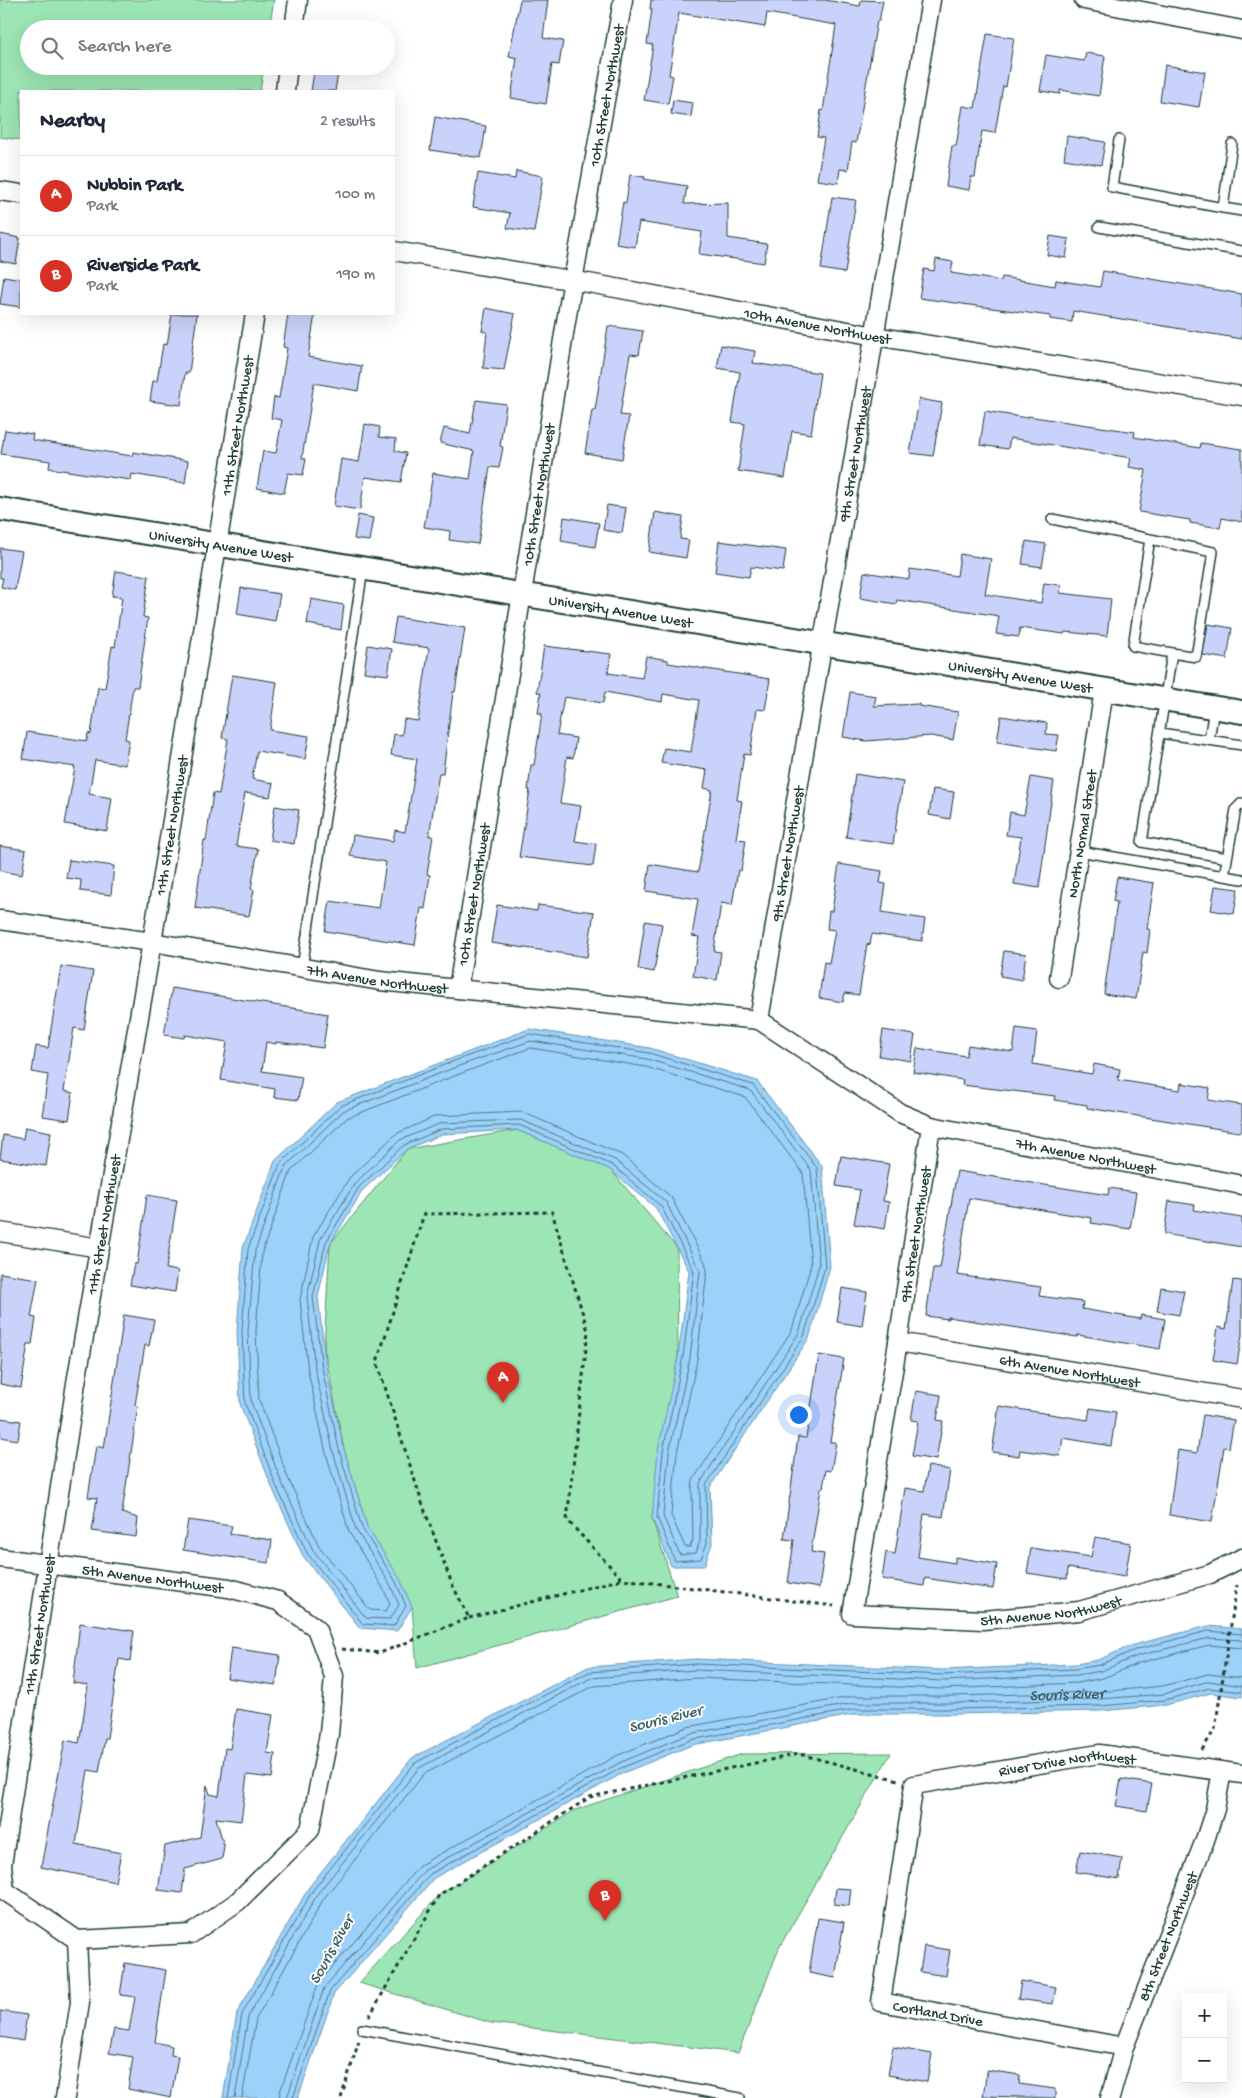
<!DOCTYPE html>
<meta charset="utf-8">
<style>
body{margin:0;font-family:"Gochi Hand",sans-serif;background:#f6f6f7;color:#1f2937}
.controls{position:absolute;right:15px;bottom:15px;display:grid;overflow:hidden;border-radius:0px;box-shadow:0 5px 20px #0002}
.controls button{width:45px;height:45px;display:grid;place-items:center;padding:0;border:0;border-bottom:1px solid #e0e1e3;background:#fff;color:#1f2937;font:25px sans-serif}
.you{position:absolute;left:798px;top:1414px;width:18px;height:18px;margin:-12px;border:4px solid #fff;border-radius:50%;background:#1a73e8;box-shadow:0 0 0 8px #1a73e833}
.badge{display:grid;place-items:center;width:32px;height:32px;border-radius:50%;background:#d93025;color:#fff;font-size:16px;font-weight:700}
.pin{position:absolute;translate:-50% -41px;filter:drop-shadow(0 1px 2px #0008)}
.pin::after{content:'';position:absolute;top:26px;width:18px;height:15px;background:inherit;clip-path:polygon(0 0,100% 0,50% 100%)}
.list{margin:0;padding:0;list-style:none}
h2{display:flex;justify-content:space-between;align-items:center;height:65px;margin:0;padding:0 20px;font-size:21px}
h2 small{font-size:16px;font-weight:400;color:#747a83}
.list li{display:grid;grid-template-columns:32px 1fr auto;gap:15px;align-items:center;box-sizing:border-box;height:80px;padding:0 20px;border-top:1px solid #e0e1e3}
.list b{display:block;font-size:19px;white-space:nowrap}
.list p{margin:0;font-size:16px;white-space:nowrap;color:#747a83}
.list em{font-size:16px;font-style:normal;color:#747a83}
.icon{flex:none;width:28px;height:28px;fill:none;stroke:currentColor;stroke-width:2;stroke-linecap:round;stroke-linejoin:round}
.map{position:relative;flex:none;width:1242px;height:2098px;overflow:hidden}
.search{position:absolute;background:#fff;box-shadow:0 5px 20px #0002;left:20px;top:20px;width:375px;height:55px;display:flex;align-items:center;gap:12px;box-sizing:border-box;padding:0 18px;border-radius:28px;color:#747a83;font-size:19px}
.panel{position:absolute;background:#fff;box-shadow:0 5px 20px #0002;left:20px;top:90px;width:375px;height:225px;border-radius:0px}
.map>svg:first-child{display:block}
.green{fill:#9ce5b4;stroke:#5e9174}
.water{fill:#9cd1fa;stroke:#6a96ab}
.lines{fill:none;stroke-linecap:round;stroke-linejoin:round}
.shore{stroke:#517883;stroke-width:1}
.building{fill:#c9d2fa;stroke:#1f3d34}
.service-casing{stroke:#1f3d34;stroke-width:12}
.minor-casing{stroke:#1f3d34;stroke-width:21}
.tertiary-casing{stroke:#1f3d34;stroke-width:26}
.path{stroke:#1f3d34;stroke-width:3;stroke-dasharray:4 4;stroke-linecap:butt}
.service{stroke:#fff;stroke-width:9}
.minor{stroke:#fff;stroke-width:18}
.tertiary{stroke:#fff;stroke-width:22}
.labels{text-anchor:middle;stroke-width:4;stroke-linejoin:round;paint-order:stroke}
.street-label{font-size:15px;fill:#1f3d34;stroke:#fff}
.water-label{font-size:16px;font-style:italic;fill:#3e6266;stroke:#fff}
</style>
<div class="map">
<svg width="1242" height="2098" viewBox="0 0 1242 2098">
<rect width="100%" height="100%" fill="#fff"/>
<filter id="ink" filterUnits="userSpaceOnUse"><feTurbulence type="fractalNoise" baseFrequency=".02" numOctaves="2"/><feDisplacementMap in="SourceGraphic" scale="10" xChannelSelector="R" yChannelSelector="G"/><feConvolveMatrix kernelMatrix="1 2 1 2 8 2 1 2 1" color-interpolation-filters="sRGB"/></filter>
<g filter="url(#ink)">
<path class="green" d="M0,0H274L269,29H29V66H264L260,91H21V140L0,137Z
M517,1130L610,1169L677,1248L678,1357L652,1518L677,1596L417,1668L412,1607L367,1527L344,1449L324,1347L330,1244L407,1149Z
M891,1753L780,1946L738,2053L491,2023L359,1983L439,1895L575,1810L742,1754Z"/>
<path class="water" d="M529,1029L650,1048L757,1081L822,1166L830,1267L809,1338L710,1487L712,1544L704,1566H671L652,1518L658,1450L678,1357L689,1271L656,1208L609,1169L517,1130L443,1134L407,1149L363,1190L330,1244L318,1297L326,1367L344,1449L367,1527L400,1579L412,1607L397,1631L360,1628L303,1556L271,1485L240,1404L237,1331L243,1248L275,1161L337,1102Z
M1208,1626L1242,1629V1697L1211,1693L1166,1705L1101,1711L953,1714H857L692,1745L623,1773L434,1878L334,1994L298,2098H223L237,2013L309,1887L412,1758L588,1667L696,1659L943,1670L1076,1664L1098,1660L1133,1645Z"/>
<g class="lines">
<g class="shore">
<path d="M530,1034L649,1053L753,1085L817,1168L825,1267L804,1336L706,1485L707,1543L701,1559L675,1561L657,1517L663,1451L683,1357L694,1271L661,1206L612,1165L519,1125L442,1129L404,1145L359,1187L326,1242L313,1297L322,1368L339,1450L362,1528L396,1582L406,1606L394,1626L363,1624L307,1553L275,1483L245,1403L242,1331L248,1249L280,1164L340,1106L457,1060Z"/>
<path d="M531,1041L647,1059L750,1090L811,1170L819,1265L799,1333L700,1483V1541L696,1553L680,1555L663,1516L669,1452L690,1358L700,1271L666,1202L615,1160L521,1120L441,1123L400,1140L355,1183L320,1240L307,1297L315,1369L333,1451L356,1530L390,1584L399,1605L390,1619L366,1618L313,1550L281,1481L251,1402L248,1331L255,1251L285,1167L343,1111L459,1066Z"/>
<path d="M531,1048L646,1067L745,1097L803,1173L811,1265L792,1330L693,1480L692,1487L693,1540L690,1547H685L671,1515L677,1453L697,1360L707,1271L705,1262L671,1197L622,1155L522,1112L436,1116L396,1134L350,1177L313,1237L300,1300L308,1371L326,1453L349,1532L383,1588L390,1604L386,1611L370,1610L319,1546L288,1478L259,1400L256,1331L262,1252L291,1171L347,1118L462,1073Z"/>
<path d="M228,2098L242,2014L313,1890L415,1763L589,1672L696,1664L943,1675L1076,1669L1100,1665L1135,1650L1208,1631L1242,1634"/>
<path d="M235,2098L248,2017L318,1893L419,1768L591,1678L696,1670L943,1681L1077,1675L1101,1671L1137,1656L1209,1638L1242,1640"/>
<path d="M242,2098L256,2019L324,1898L424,1774L594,1686L696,1678L943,1689L1077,1683L1103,1678L1139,1663L1209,1645L1242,1648"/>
<path id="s1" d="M279,2098L281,2089L318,1984L420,1865L616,1756L687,1727L854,1696H953L1100,1692L1163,1686L1208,1674L1242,1678"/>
<path d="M287,2098L324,1988L425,1870L619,1763L689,1734L855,1703H953L1100,1699L1164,1694L1209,1681L1242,1686"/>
<path d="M293,2098L330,1991L430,1874L621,1768L690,1740L856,1709H953L1101,1706L1165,1700L1210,1688L1242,1692"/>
</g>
</g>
<path class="building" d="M520,0H548L543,38L563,41L559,65L552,64L546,104L511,98L517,58L509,56Z
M651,0H825L860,6L861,0L883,1L879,21H877L856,143L852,142L848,170L840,169L838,183L817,180L824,138L817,137L821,110L823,111L836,25L767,13L765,27L679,13L669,75L673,76L668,104L644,100L653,45L647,44L652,9H650Z
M987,34L1014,38L1006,87L1003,86L995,133L982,131L975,177H971L969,190L946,186L952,146H956L963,106L975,108Z
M1086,53L1105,56L1099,96L1060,90V94L1040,91L1046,55L1084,61Z
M1165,65L1205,72L1199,107L1160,101Z
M315,66L339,68L335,91H311Z
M673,100L693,103L691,117L671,114Z
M435,117L486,126L481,158L430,150Z
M1067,136L1105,142L1101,165L1064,159Z
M516,171L543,176L534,232L507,228L510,213L473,207L478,173L515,179Z
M630,175L645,177L644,179L687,186L684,204L728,203V238L767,244L764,263L699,254L702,232L639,222L635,247L616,244L623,202L626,203Z
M832,197L856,200L845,273L821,269Z
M0,234L20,238L16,264L0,261Z
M1050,236L1069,239L1066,258L1047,255Z
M936,259L953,262L951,273L1001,281L1002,277L1055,286L1056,280L1100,287L1103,271L1242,294V339L1073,311L1072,322L1050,319V316L919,298L924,269L934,271Z
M4,276L21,279V307L0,304Z
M486,308L515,314L504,370L483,368L487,332L482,331Z
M172,314H197L189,373H185L181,405L150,401L153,381H157L163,344L167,345Z
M288,314H315L308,357L362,366L358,391L314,383L302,458L306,459L303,475L288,473L284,493L257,488L263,451L276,453L282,420L271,418L274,397L279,398L287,348L283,347Z
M608,326L643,331L639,355L630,354L620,415L629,416L622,459L585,453L592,410H595Z
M721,345L755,351L753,363L820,373L811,434L792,431L785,478L738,471L745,424L732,422L740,372L717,368Z
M919,399L942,403L933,456L910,453Z
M476,400L506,404L500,446L503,447L499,468L490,467L478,544L449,540L450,531L424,527L433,473L470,479L474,451L440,443L444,428L470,434Z
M985,411L1027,418V416L1135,432L1134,437L1200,448L1201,443L1242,449V522L1222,518L1220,528L1190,523V520L1139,512L1146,470L1129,467L1131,458L1010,438L1008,449L980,445Z
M365,424L380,427L379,437L396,439L395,451L406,453L401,482L365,477L360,510L334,506L341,459L359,462Z
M5,430L33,434L32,440L132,456L133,452L188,461L185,483L132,474L131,480L87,474L49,468L50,461L1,454Z
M607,505L626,508L622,533L603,530Z
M655,512L683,517L680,539L689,540L686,558L649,552Z
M358,515L373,518L369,541L354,539Z
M564,517L599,523L595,547L561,541Z
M719,541L786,550L783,571L751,567L749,577L715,572Z
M1026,541L1046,544L1042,567L1022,564Z
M0,548L22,551L15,590L1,587L3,578H0Z
M960,554L991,559L985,594L1041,603L1044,583L1061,585L1060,593L1111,599L1107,636L1065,632L1064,634L1020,628L1019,637L996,634L999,616L897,600L896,604L860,598L864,572L909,579L910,569L957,576Z
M116,571L149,576L143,617L148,618L138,687H133L125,739L129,740L125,765L95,760L89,794L112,798L107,831L65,824L75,767L23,759L27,732L87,741L88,733L91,734L98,687L105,688L112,646L115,647L122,597L112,596Z
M241,588L280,594L275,621L237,614Z
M311,599L344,605L341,630L307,624Z
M396,617L465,628L455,692H453L443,773H439L429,836H433L427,874L430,875L425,909L421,908L415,945L325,931L330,901L379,908L386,862L350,856L353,835L393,841L395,830L405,832L417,759L391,755L394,734L402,735L404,719L418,721L429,648L392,642Z
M1208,624L1232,628L1227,659L1203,655Z
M368,645L392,649L388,675L364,672Z
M544,646L611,654L608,673L642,678L646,656L668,660V663L770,679L765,710L757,709L750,755L744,754L737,800L742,801L736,839L746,840L741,871L738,870L732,905L721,903L714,951L721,952L717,980L693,976L699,937L692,936L698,899L646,891L650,864L698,872L712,790L704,788L707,770L661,763L664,748L691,752L699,700L663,694L662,702L605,692L603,703L564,697L557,735L576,738L573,758L567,757L560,803L581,806L575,841L596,844L593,866L519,857L530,790H528L531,765H534L542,714L538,713L541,693L537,692Z
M232,675L277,682L270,730L309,736L305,759L257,751L252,779L273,783L270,797L245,793L236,846L258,849L251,889L254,890L249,916L195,908L204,840L206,841L213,793L219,794L228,739L222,738Z
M850,692L876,696L874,706L919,704V706L958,712L953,740L931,736L866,741L843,737Z
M1001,716L1047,723L1046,734L1059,735L1056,751L997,742Z
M855,774L903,782L893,844L846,837Z
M1031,777L1054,781L1039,888L1014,884L1021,837L1006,835L1010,812L1024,815Z
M933,789L954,792L950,819L929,815Z
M275,806L299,810L294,844L270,840Z
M0,846L26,850L22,875L0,871Z
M69,860L114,866L111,895L80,891L81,880L66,878Z
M839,864L882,871L880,883L886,884L882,912L925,919L922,941L872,934L870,945L867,944L859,995L845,993L843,1002L819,998L824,962L829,963L835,930L827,929L829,911H832Z
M1117,877L1154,883L1147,929L1150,930L1147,953L1143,952L1136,999L1104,994L1117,902L1113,901Z
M1215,886L1238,889L1234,914L1211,910Z
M497,905L537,911L538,905L594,912L587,957L491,943Z
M645,921L662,924L654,972L638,969Z
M1004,951L1026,954L1022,980L1000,976Z
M61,966L93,971L84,1030L74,1028L64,1091L73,1093L69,1120L42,1116L48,1075L32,1072L36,1046L48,1048Z
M172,988L328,1014L323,1048L276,1042V1044L266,1042L262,1071L302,1077L298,1100L274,1097L275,1089L221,1080L227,1042L185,1035L184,1038L164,1035Z
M1016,1028L1037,1031L1033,1064L1092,1074L1094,1064L1120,1069L1118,1080L1180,1090L1181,1083L1210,1088L1208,1100L1242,1105V1131L1239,1132L1087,1108V1105L1054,1100L1055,1096L962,1085L963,1080L913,1072L917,1048L966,1056L968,1045L1013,1052Z
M883,1030L915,1035L911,1061L879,1056Z
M25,1127L51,1132L46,1166L0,1159L3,1135L23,1139Z
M841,1156L889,1164L883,1201L889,1202L885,1229L854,1224L860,1190L836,1186Z
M957,1171L1108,1195L1109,1188L1136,1192L1130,1229L1091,1223L1092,1218L969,1198L957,1275L1041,1287L1039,1296L1083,1302L1082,1309L1140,1319L1141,1315L1165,1319L1160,1349L1078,1335L1077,1337L948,1317V1319L926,1316L933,1268H940Z
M147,1195L177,1200L166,1269L178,1271L175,1292L130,1285L134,1264H137Z
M1169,1201L1195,1205L1194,1210L1242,1218V1247L1164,1234Z
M0,1273L38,1279L31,1317L36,1318L32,1344H28L21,1388L0,1384L2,1353L0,1352Z
M1233,1280L1242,1281V1335L1237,1364L1213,1360L1218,1327L1226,1329Z
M1161,1287L1184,1291L1179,1315L1157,1311Z
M842,1288L867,1292L862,1326L837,1322Z
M124,1315L154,1320L149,1346L145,1345L135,1405L138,1406L122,1513L138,1518L136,1537L92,1531L97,1498L88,1497L96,1446L104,1448Z
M819,1355L844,1359L830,1442H836L831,1471L826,1470L823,1488H821L811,1552L824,1554L819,1588L788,1583L794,1540L784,1539L798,1437L806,1438Z
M916,1391L941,1395L937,1420L943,1421L936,1460L912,1456L918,1421L911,1420Z
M999,1406L1088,1420L1090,1408L1116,1412L1111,1446L1063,1438L1060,1456L1020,1450L1019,1456L992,1452Z
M1203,1415L1234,1420L1229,1448L1224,1447L1212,1522L1169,1515L1178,1450L1197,1453Z
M0,1418L21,1421L18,1440L0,1437Z
M928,1466L950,1470L943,1517L924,1514L918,1557L955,1563V1557L997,1564L993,1589L925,1578L924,1586L882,1579L886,1552L895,1554L905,1488L924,1491Z
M188,1520L232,1526L230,1534L272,1540L269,1563L183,1550Z
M1095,1537L1131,1543L1125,1577L1068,1568L1067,1579L1027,1573L1031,1548L1091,1557Z
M80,1623L134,1631L130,1661L119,1659L107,1738H105L99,1772L88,1770L76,1844L121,1853L115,1882L41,1867L65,1740L79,1743L84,1713L88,1685L73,1683Z
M231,1648L280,1655L276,1685L227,1678Z
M236,1709L273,1715L267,1753L275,1754L272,1778L247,1775L241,1821L216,1818L224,1846L222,1859L185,1869L182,1893L158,1890L165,1846L200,1837L207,1785L210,1794L219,1796L225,1748L230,1749Z
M1121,1779L1152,1784L1147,1811L1116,1806Z
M1080,1851L1122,1858L1119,1879L1076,1872Z
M836,1888L851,1889L849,1906L834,1904Z
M818,1918L844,1922L835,1978L809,1973Z
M924,1946L950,1950L946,1976L920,1972Z
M125,1963L166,1970L155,2042L172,2046L171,2055L178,2056L171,2098L128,2089L133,2057L109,2053L114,2029L129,2031L135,1997L120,1995Z
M1021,1981L1056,1987L1053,2004L1018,1999Z
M0,2011L27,2015L23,2041L0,2037Z
M893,2047L932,2054L927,2082L888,2075Z
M987,2070L1020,2075L1019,2084L1055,2089V2098L983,2096Z"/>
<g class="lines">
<defs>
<path id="service" d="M1119,140L1112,187L1223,208
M1232,144L1223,208L1242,211
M1099,227L1242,251
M1052,519L1150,539
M1172,653L1133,646L1150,539L1213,552L1196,657L1172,653L1142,842L1227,858
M1160,733L1242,745
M1209,740L1214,708
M1079,851L1242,879
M1224,876L1236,809L1242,803
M302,968L363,569
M362,2029L740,2098"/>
<g id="minor">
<path d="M1084,0L1242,30"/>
<path d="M294,29L298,0"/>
<path d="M285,91L288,66"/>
<path d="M0,191L21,194"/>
<path id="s2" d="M394,251L594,284L875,336L1242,396"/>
<path id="s3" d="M0,920L152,942L380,981L759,1020L900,1113L931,1126L1242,1185"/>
<path id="s4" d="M1059,978L1104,690"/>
<path id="s5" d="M458,989L569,303L623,0"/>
<path id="s6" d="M759,1020L931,0"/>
<path id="s7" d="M931,1126L898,1342L852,1614L983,1620L1079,1611L1210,1574L1242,1558"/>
<path d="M0,1232L100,1248"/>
<path id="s8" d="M898,1342L1242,1399"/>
<path id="s9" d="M0,1558L229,1588L278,1601L316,1628L334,1676L329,1734L310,1830L237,1902L191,1934L77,1940"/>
<path id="s10" d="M1124,2047L881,2002L914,1785L1099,1754L1242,1774"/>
<path id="s11" d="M65,2098L80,2002L77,1940L5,1891L2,1865L76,1383L152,942L255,314"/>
<path id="s12" d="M1110,2098L1124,2047L1205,1840L1215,1809L1222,1771"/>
</g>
<g id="tertiary">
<path id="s13" d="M0,509L1242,712"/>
</g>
</defs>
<use href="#service" class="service-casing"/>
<use href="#minor" class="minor-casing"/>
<use href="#tertiary" class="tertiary-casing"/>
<path class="path" d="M469,1618L622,1579
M342,1649L380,1653L469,1618L452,1584L423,1506L377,1362L424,1214L552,1212L588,1331L567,1520L622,1579L834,1606
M1202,1750L1215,1729L1237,1585
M369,2017L439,1895L590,1797L799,1754L898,1780
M341,2098L359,2041"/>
<use href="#service" class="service"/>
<use href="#minor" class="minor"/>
<use href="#tertiary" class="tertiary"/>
</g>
</g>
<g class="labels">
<g class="street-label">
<text dy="5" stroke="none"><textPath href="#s5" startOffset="906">10th Street Northwest</textPath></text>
<text dy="5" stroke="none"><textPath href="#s2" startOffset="430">10th Avenue Northwest</textPath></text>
<text dy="5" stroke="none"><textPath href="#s11" startOffset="1731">11th Street Northwest</textPath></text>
<text dy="5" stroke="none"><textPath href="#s6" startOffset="574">9th Street Northwest</textPath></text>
<text dy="5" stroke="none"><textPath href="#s5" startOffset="501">10th Street Northwest</textPath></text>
<text dy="5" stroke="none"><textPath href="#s13" startOffset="224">University Avenue West</textPath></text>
<text dy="5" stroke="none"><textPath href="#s13" startOffset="629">University Avenue West</textPath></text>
<text dy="5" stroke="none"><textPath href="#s13" startOffset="1034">University Avenue West</textPath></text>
<text dy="5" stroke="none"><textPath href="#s11" startOffset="1326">11th Street Northwest</textPath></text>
<text dy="5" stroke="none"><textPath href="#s4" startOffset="146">North Normal Street</textPath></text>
<text dy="5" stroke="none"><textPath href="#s6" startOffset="169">9th Street Northwest</textPath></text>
<text dy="5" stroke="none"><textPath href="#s5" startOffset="96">10th Street Northwest</textPath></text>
<text dy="5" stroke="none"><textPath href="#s3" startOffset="382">7th Avenue Northwest</textPath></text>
<text dy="5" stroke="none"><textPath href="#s3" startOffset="1126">7th Avenue Northwest</textPath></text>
<text dy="5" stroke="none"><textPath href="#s11" startOffset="921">11th Street Northwest</textPath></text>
<text transform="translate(915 1234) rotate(-81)" y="5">9th Street Northwest</text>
<text dy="5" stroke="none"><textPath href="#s8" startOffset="174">6th Avenue Northwest</textPath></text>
<text dy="5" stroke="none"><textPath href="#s9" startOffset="154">5th Avenue Northwest</textPath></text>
<text dy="5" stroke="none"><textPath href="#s7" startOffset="694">5th Avenue Northwest</textPath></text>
<text dy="5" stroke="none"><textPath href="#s11" startOffset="516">11th Street Northwest</textPath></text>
<text dy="5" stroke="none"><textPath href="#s10" startOffset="622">River Drive Northwest</textPath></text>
<text dy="5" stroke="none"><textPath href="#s12" startOffset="172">8th Street Northwest</textPath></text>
<text transform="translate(938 2013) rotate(10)" y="5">Cortland Drive</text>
</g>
<g class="water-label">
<text dy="6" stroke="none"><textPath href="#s1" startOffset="961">Souris River</textPath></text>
<text transform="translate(665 1717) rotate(-14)" y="6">Souris River</text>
<text transform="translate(330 1949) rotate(-61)" y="6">Souris River</text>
</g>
</g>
</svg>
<div class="controls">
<button>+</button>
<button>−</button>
</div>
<div class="you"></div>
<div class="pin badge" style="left:503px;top:1403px">A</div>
<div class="pin badge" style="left:605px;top:1921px">B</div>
<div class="search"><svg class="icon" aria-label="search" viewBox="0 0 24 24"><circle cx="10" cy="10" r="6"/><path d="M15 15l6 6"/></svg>Search here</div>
<section class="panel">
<h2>Nearby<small>2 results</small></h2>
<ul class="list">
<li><span class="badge">A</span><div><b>Nubbin Park</b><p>Park</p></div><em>100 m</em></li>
<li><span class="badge">B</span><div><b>Riverside Park</b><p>Park</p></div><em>190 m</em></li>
</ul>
</section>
</div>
